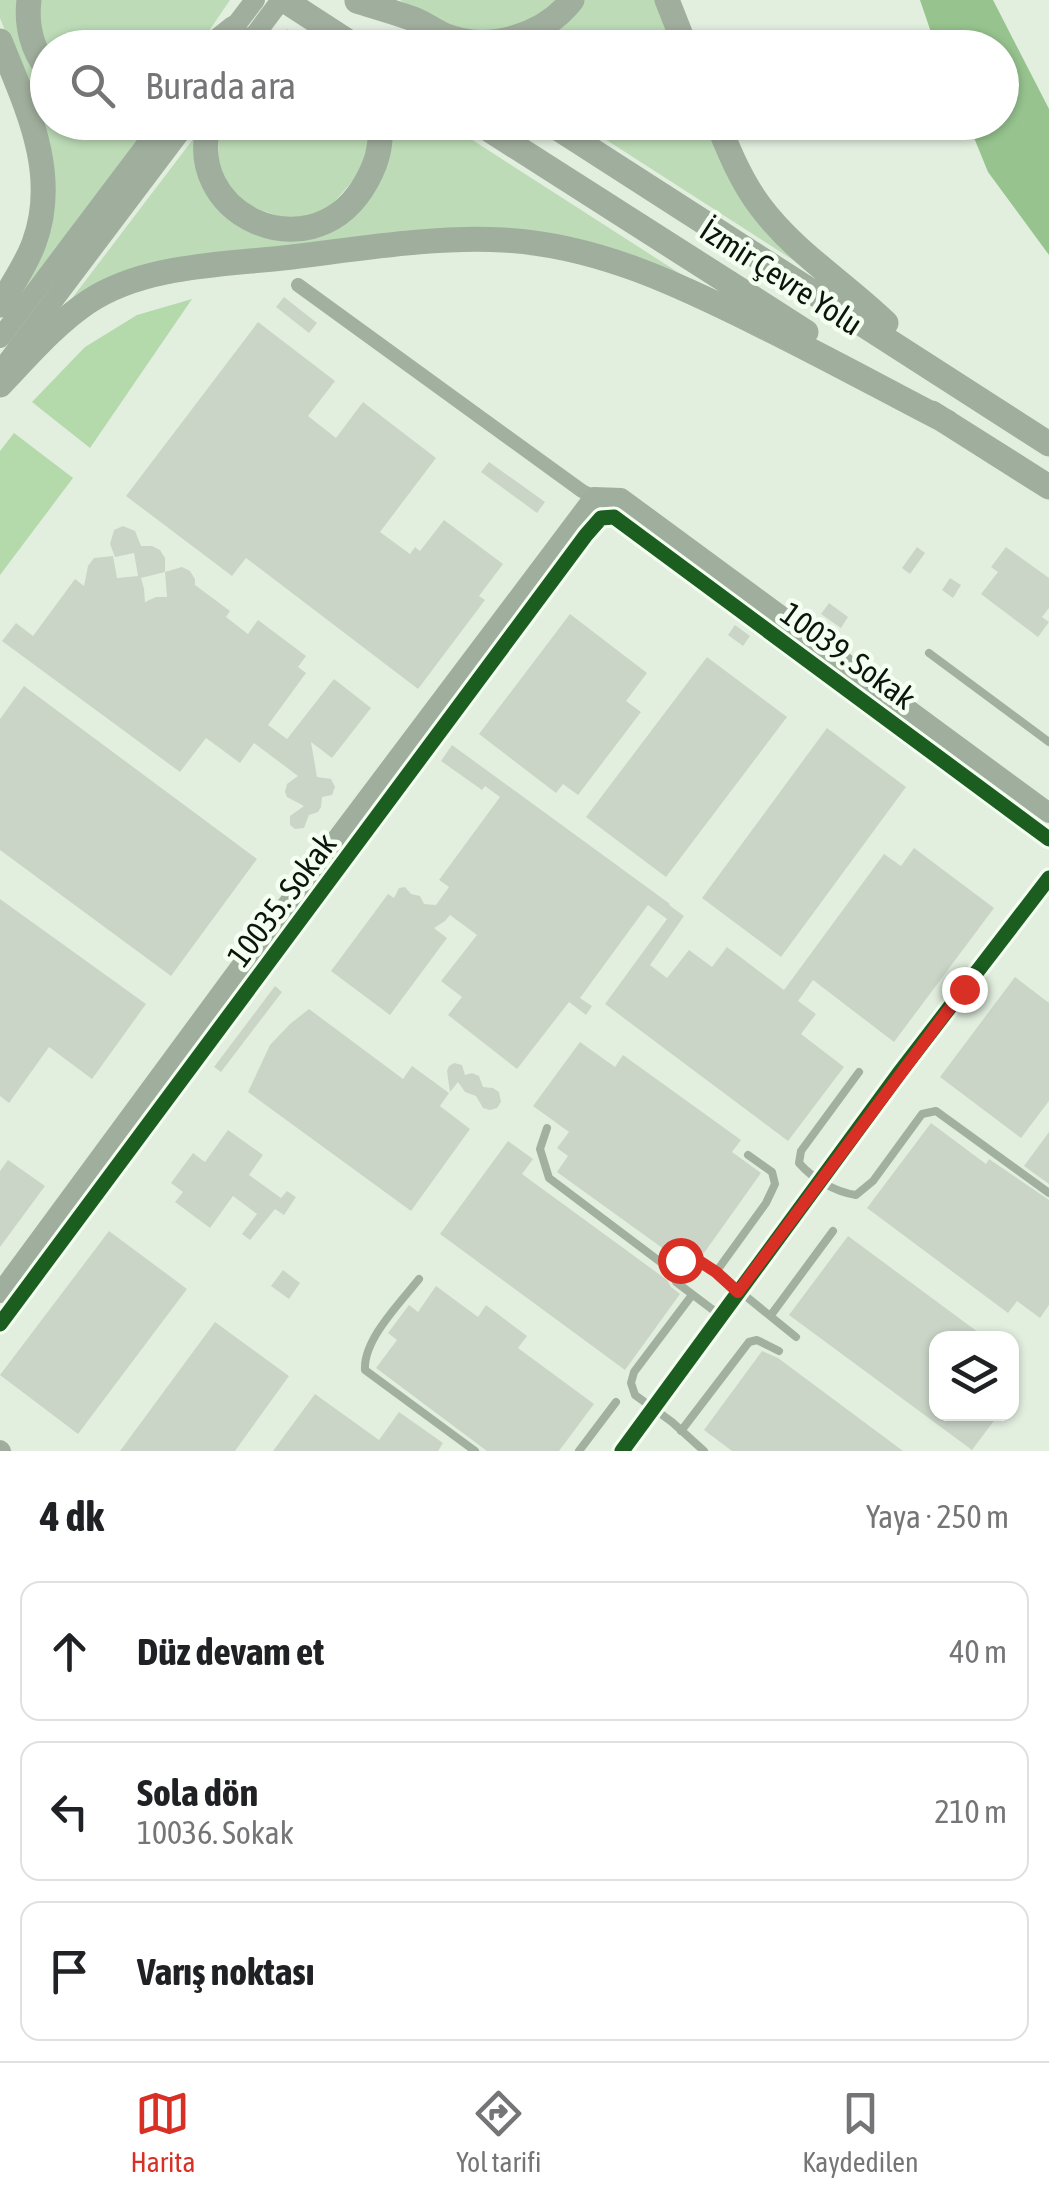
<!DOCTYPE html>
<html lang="tr">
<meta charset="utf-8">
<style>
body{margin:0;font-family:"Asap Condensed",sans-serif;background:#f6f6f6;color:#202124}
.controls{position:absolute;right:30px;bottom:30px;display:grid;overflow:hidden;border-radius:20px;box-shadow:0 2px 8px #0004}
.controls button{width:90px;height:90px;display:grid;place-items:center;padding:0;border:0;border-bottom:2px solid #e0e0e0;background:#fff;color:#202124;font:50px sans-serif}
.stop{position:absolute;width:30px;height:30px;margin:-22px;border:8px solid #d93025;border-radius:50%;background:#fff}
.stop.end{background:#d93025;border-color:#fff;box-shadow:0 2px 10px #0008}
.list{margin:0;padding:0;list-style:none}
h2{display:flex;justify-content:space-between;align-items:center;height:130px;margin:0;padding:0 40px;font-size:42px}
h2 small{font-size:32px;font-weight:400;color:#757577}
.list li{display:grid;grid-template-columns:65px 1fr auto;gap:30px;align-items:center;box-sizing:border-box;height:140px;margin:0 20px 20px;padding:0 20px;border:2px solid #e0e0e0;border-radius:20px}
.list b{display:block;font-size:38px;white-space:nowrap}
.list p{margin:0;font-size:32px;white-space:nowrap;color:#757577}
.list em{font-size:32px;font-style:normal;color:#757577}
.icon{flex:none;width:55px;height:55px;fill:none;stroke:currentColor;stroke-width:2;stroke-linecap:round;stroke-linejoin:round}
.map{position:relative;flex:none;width:1049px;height:1451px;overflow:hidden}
.search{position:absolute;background:#fff;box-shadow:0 2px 8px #0004;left:30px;right:30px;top:30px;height:110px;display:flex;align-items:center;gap:25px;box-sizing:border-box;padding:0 35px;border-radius:55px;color:#757577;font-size:38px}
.sheet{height:610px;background:#fff}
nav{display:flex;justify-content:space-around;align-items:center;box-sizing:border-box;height:140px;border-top:2px solid #e0e0e0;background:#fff;font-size:28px;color:#757577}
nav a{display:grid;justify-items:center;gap:5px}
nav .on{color:#d93025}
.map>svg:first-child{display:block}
.green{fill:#bcdbb6}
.forest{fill:#b4daac}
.water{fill:#96c38e}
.building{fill:#cad5c8;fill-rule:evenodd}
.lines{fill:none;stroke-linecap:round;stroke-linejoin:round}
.lane{stroke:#a2b0a0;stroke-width:8}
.street{stroke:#a2b0a0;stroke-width:14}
.secondary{stroke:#a0af9d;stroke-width:20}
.highway{stroke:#a0ae9d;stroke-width:25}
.tram{stroke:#a1ac9e;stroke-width:2.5}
.cycleway-casing{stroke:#f4fff2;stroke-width:21}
.cycleway{stroke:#1b5e20;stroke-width:15}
.route{stroke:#d93025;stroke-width:12}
.labels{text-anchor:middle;stroke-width:9;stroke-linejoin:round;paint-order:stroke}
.street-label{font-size:32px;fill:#0c150b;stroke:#f4fff2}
</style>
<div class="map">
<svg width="1049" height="1451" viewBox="0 0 1049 1451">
<rect width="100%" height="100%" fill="#e2efdf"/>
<path class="green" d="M0,0H22L34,64L47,82L48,122L151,123L22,292L47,136L0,18Z
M39,0H230L198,47L48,48L39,24Z
M400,0H560L538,19L479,35L433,21Z
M584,0H658L678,48H518Z
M287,29L316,47H274Z
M390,122L446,123L690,280L478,230L70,301L200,130L224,210L326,230Z
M220,123H372L361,172L324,213L290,220L243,204L224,178L218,160Z
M580,123H709L807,269Z"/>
<path class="forest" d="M192,299L90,448L32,402L85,347L137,315Z
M14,433L73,478L0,575V451Z"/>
<path class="water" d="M920,0H993L1049,109V255L988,172L968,123L1002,122V48L936,47Z"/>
<path class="building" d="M284,297L317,323L309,333L276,307Z
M258,322L335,381L308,416L336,438L363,402L436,458L380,532L410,554L415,547L420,551L444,520L503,564L479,596L485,600L418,689L246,558L232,576L126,496Z
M489,462L545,502L537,513L481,472Z
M123,526L135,531L141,546H152L160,550L165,558V572L182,567L190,571L195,579V585L230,611L226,617L248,634L258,620L306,656L298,667L306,673L268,725L287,739L334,679L371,708L332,758L311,742L317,777L331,779L335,787L332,795L322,797L321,807L318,812L309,815L304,828L295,829L290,825V816L304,806L287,797L285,792L287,784L298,776L254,743L240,763L206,738L180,772L2,641L16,623L33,636L75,579L84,586L88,566L94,558L113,556L117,578L138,576L134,553L115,557L110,544L114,530ZM165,572L167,597H156L145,602L144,589L141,578Z
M917,547L925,553L910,574L902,568Z
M1006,547L1049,578V608L1042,617L1049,622L1038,637L981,594L998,572L991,567Z
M950,578L961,585L953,598L942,590Z
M829,603L848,617L841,628L821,614Z
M570,614L647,673L626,701L641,712L578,795L563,784L556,793L479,734Z
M735,625L750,636L743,646L728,635Z
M707,657L787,717L666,877L586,817Z
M24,686L257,859L171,976L0,850V719Z
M827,728L906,787L781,957L702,898Z
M452,745L670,904L669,905L684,916L650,965L667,978L689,950L712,967L727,947L784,990L884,854L901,866L914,848L994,908L894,1042L813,980L798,1001L816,1014L801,1034L844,1067L788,1141L605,1004L667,919L648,905L580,998L592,1006L586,1015L569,1002L517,1069L448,1015L462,997L441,981L477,935L450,915L445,921L434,928L447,938L390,1015L331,971L388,894L394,898L399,888L405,887L411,894L420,896L424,904L436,905L449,887L439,880L500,797L485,786L482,790L441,761Z
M0,899L146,1004L92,1079L49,1047L9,1103L0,1096Z
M1015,977L1049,1003V1101L1021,1138L940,1077Z
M275,986L282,992L221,1072L214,1067Z
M309,1009L403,1079L412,1066L449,1093L440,1106L470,1129L411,1211L248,1092L270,1045L290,1024Z
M580,1042L615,1067L623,1055L741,1140L732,1152L761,1173L704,1253L684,1239L672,1255L557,1172L568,1156L557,1148L569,1132L533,1106Z
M454,1063L462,1065L465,1075L472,1073L479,1076L483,1087L493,1088L499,1092L501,1102L497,1108L490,1110L483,1108L476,1096L465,1092L458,1082L450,1092L447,1071L449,1066Z
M931,1123L986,1164L989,1159L1049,1200V1305L1040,1318L1017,1301L1008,1313L867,1208Z
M228,1130L263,1155L249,1175L281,1198L287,1191L296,1197L284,1215L275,1209L250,1240L242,1234L257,1214L233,1196L210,1228L175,1202L183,1192L171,1183L193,1153L205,1162Z
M1049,1132V1184L1024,1166Z
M508,1141L533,1159L522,1174L667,1280L671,1287L680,1294L625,1370L440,1234Z
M8,1160L45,1186L0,1247V1171Z
M109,1231L187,1289L78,1434L0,1375Z
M848,1236L986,1338H936V1414H999L972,1450L789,1315Z
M283,1270L300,1283L289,1299L271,1286Z
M436,1286L478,1317L486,1305L527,1336L518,1348L594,1404L559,1451H487L376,1368L397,1340L388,1333L409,1305L418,1312Z
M215,1322L289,1376L235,1451H120Z
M762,1351L778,1358L903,1451H732L704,1430Z
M315,1394L379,1440L399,1412L443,1443L438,1451H273Z"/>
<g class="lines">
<path class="lane" d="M929,653L1049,742
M859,1072L801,1151L799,1163C813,1179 835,1192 856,1195L873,1181L922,1114L936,1111L1049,1193
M547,1128L540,1149L549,1178L671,1270
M748,1155L772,1172L775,1184L766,1203L716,1272L796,1337
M716,1272L693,1257L681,1260L671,1270L676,1282L721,1316
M419,1279C400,1303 363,1340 365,1370L475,1451
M692,1295L634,1372L631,1383L635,1395L672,1422L704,1451
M771,1315L833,1231
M681,1431L749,1342L757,1340L779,1351
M579,1451L616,1402"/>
<path class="street" d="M298,285L582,491L594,497
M622,1451L900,1072L1049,878"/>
<path class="secondary" d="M226,38L255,0
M245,48L281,0
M0,338L163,122
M1,370L188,122
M0,1293L232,978L594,497L621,498L1049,813
M0,1324L586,535L601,518L614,517L1049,839
M0,1450L1,1451"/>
<path class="highway" d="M29,0C26,25 32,50 48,70
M284,0L358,48
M667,0L686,48
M357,1C376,7 397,13 416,20C426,24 434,31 444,35C488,53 544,36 572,0
M0,41C26,106 60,173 34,243C26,265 12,285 0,305
M209,48L234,28
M249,48L252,39
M210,122C181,213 307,273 362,189C376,167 382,148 380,122
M477,122L806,332
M548,122L1049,444
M717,122C729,151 741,181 760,206C795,253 845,283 886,323
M0,385C28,356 54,325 88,302C145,264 225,265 292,257C358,249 437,236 503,240C598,245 682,286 766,328C827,358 887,391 947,422
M932,413L1049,487"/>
<path class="tram" d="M0,1444L10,1451"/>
<defs>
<path id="cycleway" d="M0,1324L586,535L601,518L614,517L1049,839
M622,1451L900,1072L1049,878"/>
</defs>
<use href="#cycleway" class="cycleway-casing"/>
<use href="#cycleway" class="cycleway"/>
</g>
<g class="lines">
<path class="route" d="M680,1260L693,1257L716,1272L738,1292L964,989"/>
</g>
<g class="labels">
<g class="street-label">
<text transform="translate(781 277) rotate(33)" y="11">İzmir Çevre Yolu</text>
<text transform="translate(848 656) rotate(36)" y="11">10039. Sokak</text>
<text transform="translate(282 900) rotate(-53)" y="11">10035. Sokak</text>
</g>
</g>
</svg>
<div class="controls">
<button><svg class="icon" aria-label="layers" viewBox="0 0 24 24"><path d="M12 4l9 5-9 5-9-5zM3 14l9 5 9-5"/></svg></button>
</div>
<div class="stop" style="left:680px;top:1260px"></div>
<div class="stop end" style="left:964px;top:989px"></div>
<div class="search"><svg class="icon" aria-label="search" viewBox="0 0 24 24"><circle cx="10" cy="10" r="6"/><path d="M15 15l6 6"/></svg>Burada ara</div>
</div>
<section class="sheet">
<h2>4 dk<small>Yaya · 250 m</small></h2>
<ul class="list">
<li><svg class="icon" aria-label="ahead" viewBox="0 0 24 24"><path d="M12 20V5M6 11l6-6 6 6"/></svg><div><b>Düz devam et</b></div><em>40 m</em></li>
<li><svg class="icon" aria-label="left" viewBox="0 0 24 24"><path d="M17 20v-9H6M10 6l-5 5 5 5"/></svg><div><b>Sola dön</b><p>10036. Sokak</p></div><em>210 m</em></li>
<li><svg class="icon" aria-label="arrive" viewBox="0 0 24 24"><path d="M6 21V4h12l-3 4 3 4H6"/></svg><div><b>Varış noktası</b></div></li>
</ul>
</section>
<nav>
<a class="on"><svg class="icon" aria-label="map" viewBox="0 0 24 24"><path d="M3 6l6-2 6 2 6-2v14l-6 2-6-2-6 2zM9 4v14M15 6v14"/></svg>Harita</a>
<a><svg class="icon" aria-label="directions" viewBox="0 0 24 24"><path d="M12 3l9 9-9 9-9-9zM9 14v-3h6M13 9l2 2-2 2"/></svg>Yol tarifi</a>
<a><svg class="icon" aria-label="saved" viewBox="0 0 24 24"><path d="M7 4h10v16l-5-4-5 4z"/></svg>Kaydedilen</a>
</nav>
